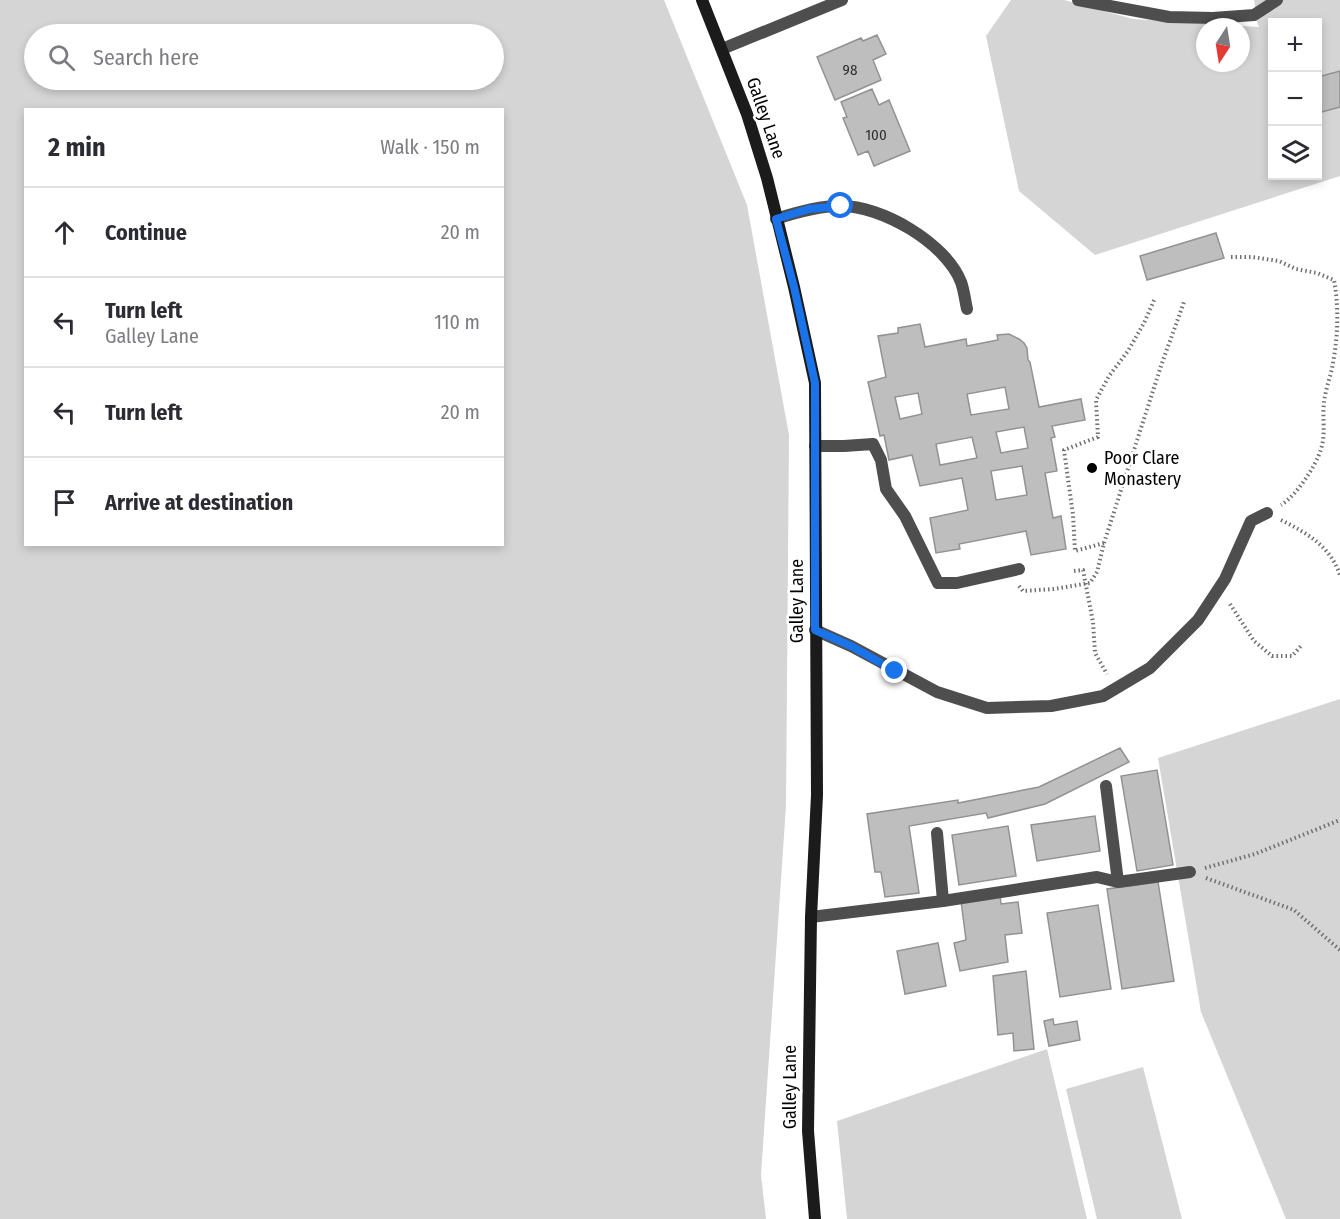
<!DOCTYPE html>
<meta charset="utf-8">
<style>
body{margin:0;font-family:"Fira Sans Condensed",sans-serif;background:#f7f7f7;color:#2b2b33}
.controls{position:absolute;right:18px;top:18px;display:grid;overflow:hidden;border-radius:0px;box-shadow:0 3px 9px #0003}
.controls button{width:54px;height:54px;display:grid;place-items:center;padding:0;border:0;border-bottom:2px solid #e1e1e2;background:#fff;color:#2b2b33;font:30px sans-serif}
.compass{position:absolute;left:1196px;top:18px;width:54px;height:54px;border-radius:50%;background:#fff;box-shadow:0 3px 9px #0003;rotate:192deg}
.stop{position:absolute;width:18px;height:18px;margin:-14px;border:4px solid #1a73e8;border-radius:50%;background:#fff}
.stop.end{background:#1a73e8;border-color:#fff;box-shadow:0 2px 6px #0008}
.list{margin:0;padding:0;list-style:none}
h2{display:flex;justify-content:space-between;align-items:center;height:78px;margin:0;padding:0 24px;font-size:26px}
h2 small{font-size:20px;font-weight:400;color:#7c7c81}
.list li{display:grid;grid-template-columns:39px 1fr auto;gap:18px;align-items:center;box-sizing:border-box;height:90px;padding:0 24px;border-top:2px solid #e1e1e2}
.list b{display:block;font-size:22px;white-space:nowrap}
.list p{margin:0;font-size:20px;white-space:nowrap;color:#7c7c81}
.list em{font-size:20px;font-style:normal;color:#7c7c81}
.icon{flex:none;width:33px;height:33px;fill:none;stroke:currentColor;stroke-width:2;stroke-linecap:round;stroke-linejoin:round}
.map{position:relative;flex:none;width:1340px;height:1219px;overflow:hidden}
.search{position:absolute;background:#fff;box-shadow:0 3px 9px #0003;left:24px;top:24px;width:480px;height:66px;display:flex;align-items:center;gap:15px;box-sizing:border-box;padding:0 21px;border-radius:33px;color:#7c7c81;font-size:22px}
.panel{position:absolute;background:#fff;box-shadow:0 3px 9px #0003;left:24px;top:108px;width:480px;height:438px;border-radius:0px}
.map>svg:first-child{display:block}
.green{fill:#d5d5d5;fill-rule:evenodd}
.building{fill:#bebebe;stroke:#929292;stroke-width:1.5;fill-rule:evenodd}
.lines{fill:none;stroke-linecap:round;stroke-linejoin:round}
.path{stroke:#707070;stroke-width:4;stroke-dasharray:1.5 3;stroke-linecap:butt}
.lane{stroke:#4e4e4e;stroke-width:12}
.secondary{stroke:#1b1b1b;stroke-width:12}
.route{stroke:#1a73e8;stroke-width:8}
.poi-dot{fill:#000;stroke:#fff;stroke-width:2}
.labels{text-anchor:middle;stroke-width:5;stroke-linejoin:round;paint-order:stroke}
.number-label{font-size:15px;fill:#303030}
.street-label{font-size:18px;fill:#000;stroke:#fff}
.poi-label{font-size:18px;fill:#000;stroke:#fff;text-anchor:start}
</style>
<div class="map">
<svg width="1340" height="1219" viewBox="0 0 1340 1219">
<rect width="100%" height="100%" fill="#fff"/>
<path class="green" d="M0,0H664L747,205L789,435L786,806L761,1175L766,1219H0ZM34,34H494V80H34ZM26,110H502V544H26Z
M1011,0H1064L1133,19L1259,27L1254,15L1256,14L1254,0H1340V176L1095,255L1019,191L986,36ZM1272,22H1318V176H1272ZM1205,27H1241V63H1205Z
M1340,699V1219H1286L1201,1012L1158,758Z
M1047,1049L1087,1219H847L837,1121Z
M1143,1067L1182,1219H1097L1066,1089Z"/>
<path class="building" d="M877,35L886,54L873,60L881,80L835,100L817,57L861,38L863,41Z
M1340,71V107L1318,113V77Z
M872,89L879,105L889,100L910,151L874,166L868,151L858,155L843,118L847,117L841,102Z
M1216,233L1224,258L1147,280L1140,256Z
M920,324L925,347L966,339L967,346L998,340L997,335L1009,334L1019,339L1024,343L1027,348L1028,360L1030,362L1039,407L1081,399L1085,420L1052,426L1055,437L1051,438L1057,471L1045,473L1053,518L1061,516L1066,549L1031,555L1026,531L959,544L960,549L936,553L930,518L968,510L962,478L920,486L912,455L889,460L884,435L880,436L868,382L886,377L878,336L898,333V328ZM1005,387L1009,409L971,415L967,394ZM918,393L922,414L900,419L895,397ZM1024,427L1028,448L1001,453L996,432ZM972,437L977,458L940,465L936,444ZM1022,466L1027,495L996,500L991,471Z
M1120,748L1129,762L1045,804L988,818L986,813L909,826L919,893L885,897L881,872H875L867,814L958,800V803L1039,787Z
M1157,770L1173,865L1137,871L1121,776Z
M1095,816L1100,851L1037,861L1031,825Z
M1008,826L1016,876L959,885L952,835Z
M1158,882L1174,981L1122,989L1107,889Z
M1000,895L1001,904L1018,902L1022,933L1005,935L1008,962L960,971L954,943L966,940L961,901Z
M1098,905L1111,989L1060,997L1047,913Z
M938,943L946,986L905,994L897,951Z
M1026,971L1034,1049L1014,1051L1013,1033L998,1035L993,976Z
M1053,1019L1054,1025L1077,1021L1080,1040L1049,1046L1044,1021Z"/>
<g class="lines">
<path class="path" d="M1231,257H1252L1279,261L1296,269L1317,273L1334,280C1339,308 1338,335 1333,363C1331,376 1325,390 1324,403C1322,418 1326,434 1321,449C1316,466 1296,496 1281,505
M1281,520C1307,533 1330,546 1340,575
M1104,543L1161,366L1184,302
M1074,571L1083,570L1093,622L1095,653L1107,674
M1019,586L1023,591L1054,589L1090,583L1097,572L1104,543L1075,551L1073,515L1064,450L1098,437L1096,400L1109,376L1128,351L1144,323L1155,298
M1230,604L1254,641L1272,656H1292L1301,646
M1205,868L1255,854L1340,820
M1206,878L1294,910L1340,950"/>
<path class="lane" d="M1078,0L1169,17L1213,18L1254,15L1277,0
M722,49L842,0
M776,219C797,212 818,206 840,206C881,205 946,243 961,282C964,290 965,300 967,309
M815,446H844L873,444L881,460L886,489L905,516L938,583H957L1019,569
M815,630L851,646L937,692L987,708L1051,706L1103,696L1150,668L1198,620L1225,579L1251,521L1267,513
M1106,786L1118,882
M943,901L1097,877L1118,882L1190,872
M811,917L943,901L937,833"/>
<path class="secondary" d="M702,0L747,114L767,178L794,287L815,383L817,795L811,917L808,1131L815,1219"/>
</g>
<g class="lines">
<path class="route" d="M841,206L809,209L776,219L794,287L815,383V630L851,646L895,671"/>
</g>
<circle class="poi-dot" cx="1092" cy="468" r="6"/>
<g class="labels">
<g class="number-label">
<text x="850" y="75">98</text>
<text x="876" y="140">100</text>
</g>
<g class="street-label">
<text transform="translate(766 118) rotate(71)" y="6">Galley Lane</text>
<text transform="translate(797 601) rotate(-90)" y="6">Galley Lane</text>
<text transform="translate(790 1087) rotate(-90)" y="6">Galley Lane</text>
</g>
<g class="poi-label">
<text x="1104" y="464">Poor Clare<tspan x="1104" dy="21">Monastery</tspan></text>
</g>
</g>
</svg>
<div class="controls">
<button>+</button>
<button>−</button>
<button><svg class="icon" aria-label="layers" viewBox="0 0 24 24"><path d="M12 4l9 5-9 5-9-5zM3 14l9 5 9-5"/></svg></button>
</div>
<svg class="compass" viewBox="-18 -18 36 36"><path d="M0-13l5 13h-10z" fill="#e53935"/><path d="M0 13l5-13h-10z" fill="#7c7c81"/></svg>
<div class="stop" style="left:841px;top:206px"></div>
<div class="stop end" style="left:895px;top:671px"></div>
<div class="search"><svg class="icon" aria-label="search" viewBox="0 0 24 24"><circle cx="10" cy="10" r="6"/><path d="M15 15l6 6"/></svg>Search here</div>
<section class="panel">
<h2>2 min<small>Walk · 150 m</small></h2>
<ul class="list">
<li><svg class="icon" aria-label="ahead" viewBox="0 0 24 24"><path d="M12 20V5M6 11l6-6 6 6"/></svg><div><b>Continue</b></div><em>20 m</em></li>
<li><svg class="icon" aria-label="left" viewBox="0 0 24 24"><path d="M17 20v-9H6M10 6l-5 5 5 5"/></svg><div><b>Turn left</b><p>Galley Lane</p></div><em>110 m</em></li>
<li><svg class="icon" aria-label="left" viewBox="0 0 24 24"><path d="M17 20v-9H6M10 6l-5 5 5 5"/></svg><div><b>Turn left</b></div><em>20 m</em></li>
<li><svg class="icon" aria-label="arrive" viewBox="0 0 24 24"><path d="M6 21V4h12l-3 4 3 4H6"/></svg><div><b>Arrive at destination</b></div></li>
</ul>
</section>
</div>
